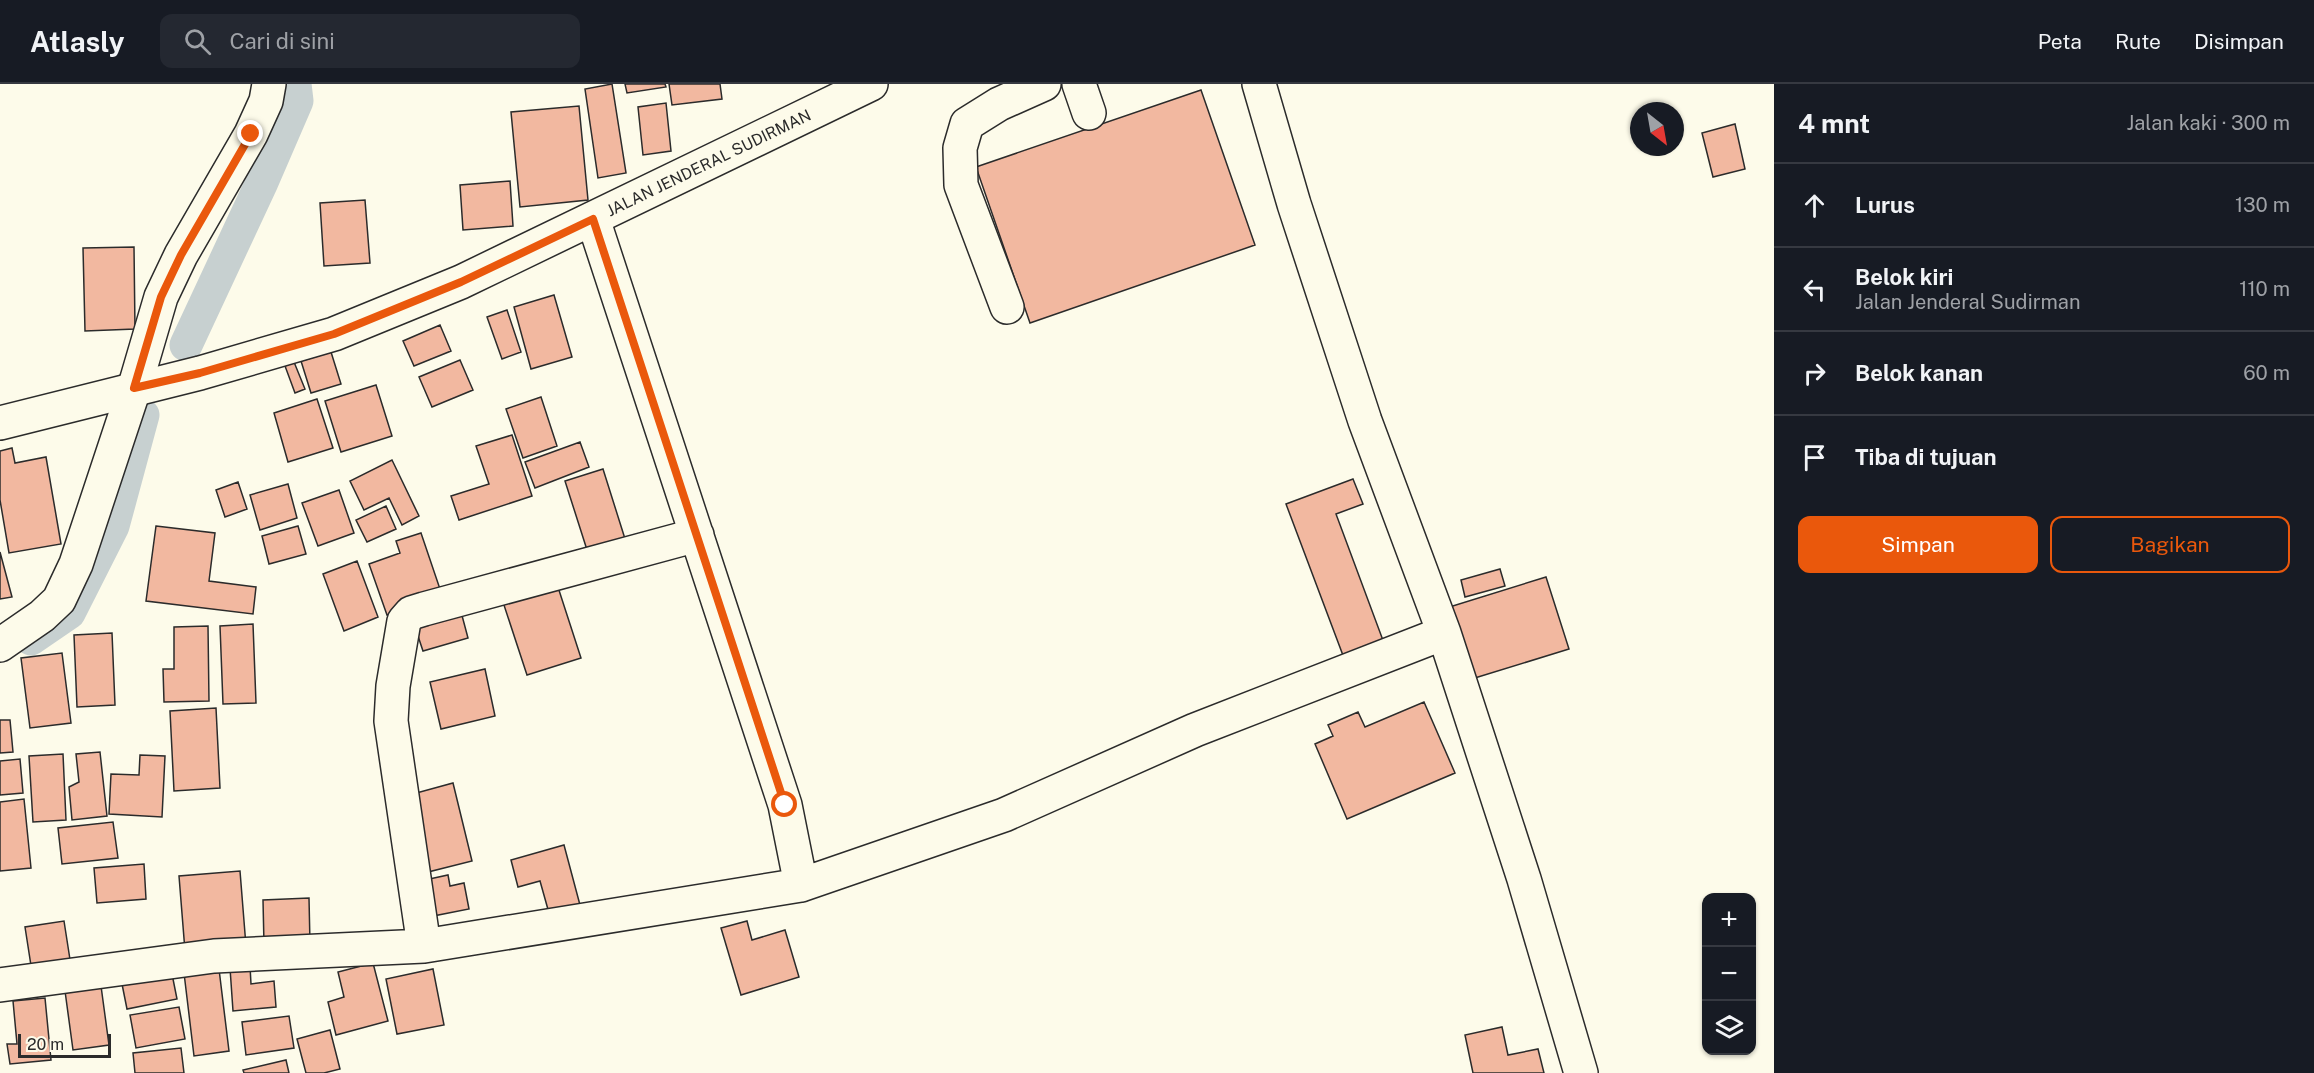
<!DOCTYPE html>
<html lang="id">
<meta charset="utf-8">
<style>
body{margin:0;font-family:"Public Sans",sans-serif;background:#242831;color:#f1f3f6}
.controls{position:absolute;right:18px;bottom:18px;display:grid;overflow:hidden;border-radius:12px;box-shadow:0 2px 4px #0004}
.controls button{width:54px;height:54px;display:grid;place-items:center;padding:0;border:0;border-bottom:2px solid #363941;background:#171b24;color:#f1f3f6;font:30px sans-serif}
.compass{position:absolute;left:1630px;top:18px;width:54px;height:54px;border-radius:50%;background:#171b24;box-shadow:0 2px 4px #0004;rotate:149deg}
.scale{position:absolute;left:18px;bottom:15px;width:93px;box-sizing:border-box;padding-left:6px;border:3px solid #2b2b2b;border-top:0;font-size:16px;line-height:21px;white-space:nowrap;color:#2b2b2b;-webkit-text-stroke:4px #fdfbea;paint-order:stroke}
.stop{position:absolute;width:18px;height:18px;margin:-14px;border:4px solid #ea580c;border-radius:50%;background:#fff}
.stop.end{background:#ea580c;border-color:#fff;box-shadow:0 2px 6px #0008}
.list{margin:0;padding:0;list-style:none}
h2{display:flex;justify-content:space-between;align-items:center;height:78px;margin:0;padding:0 24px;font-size:26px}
h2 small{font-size:20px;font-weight:400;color:#9ea1a6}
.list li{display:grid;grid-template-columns:39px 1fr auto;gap:18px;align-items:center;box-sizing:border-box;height:84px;padding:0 24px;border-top:2px solid #363941}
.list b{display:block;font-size:22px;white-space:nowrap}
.list p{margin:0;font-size:20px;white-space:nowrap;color:#9ea1a6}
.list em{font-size:20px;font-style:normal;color:#9ea1a6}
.actions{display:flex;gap:12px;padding:18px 24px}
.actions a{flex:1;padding:14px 0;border:2px solid #ea580c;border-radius:12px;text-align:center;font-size:21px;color:#ea580c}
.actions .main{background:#ea580c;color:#fff}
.icon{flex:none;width:33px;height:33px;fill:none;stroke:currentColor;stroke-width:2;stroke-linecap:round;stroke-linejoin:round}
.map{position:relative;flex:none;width:1774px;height:989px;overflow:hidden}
header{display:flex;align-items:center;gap:36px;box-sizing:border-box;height:84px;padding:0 30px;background:#171b24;border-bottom:2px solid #363941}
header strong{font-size:28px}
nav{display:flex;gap:33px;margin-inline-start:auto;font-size:21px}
.search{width:420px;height:54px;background:#242831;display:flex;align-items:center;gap:15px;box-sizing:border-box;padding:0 21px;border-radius:12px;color:#9ea1a6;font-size:22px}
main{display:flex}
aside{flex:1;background:#171b24}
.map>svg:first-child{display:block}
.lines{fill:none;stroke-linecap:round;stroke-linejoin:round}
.canal{stroke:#c7d0d0;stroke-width:33}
.building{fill:#f2b8a0;stroke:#2b2b2b;stroke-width:1.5}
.minor-casing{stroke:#2b2b2b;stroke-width:36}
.major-casing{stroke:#2b2b2b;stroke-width:36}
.minor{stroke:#fdfbea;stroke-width:33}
.major{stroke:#fdfbea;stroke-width:33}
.route{stroke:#ea580c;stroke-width:8}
.labels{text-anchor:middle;stroke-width:4.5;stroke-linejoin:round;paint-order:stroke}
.street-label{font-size:16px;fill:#2b2b2b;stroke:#fdfbea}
</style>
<header>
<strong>Atlasly</strong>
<div class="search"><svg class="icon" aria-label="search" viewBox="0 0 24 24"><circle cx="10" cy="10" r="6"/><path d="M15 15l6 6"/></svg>Cari di sini</div>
<nav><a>Peta</a><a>Rute</a><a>Disimpan</a></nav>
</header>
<main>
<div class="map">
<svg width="1774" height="989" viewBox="0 0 1774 989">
<rect width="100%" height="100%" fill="#fdfbea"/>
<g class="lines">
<path class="canal" d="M186,261L262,98L297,17L295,0
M31,555L69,529L113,442L143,331"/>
</g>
<path class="building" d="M612,0L626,89L598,94L585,5Z
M625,0H665L666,3L627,9Z
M669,0H720L722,15L672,21Z
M1201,6L1255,161L1030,239L976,83Z
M666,19L671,67L643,71L638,23Z
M579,22L588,116L520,123L511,28Z
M1735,40L1745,85L1713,93L1702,49Z
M510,97L513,142L463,146L460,101Z
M365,116L370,179L324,182L320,119Z
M134,163L135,245L85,247L83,164Z
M554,211L572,273L531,285L514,223Z
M507,226L521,268L502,275L487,233Z
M440,241L451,267L414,282L403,257Z
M331,268L341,300L311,309L301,277Z
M460,276L473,306L432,323L419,293Z
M294,278L305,305L295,309L285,282Z
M376,301L392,352L341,368L325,317Z
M541,313L557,362L523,374L506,325Z
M317,315L333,364L288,378L274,329Z
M512,351L532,412L459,436L451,412L489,400L476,362Z
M580,358L589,383L535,404L525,378Z
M12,364L15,379L46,373L61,460L9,469L0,416V367Z
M392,376L419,432L402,441L389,414L364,426L350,397Z
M603,385L626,458L588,469L565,397Z
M1353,395L1363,420L1336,430L1384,559L1344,574L1286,420Z
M238,398L247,425L225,433L216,406Z
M288,400L297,434L260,446L250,411Z
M339,406L354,449L318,462L302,419Z
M386,422L396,445L367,458L356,436Z
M156,442L215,449L209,497L256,503L253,530L146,517Z
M298,442L306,470L269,480L262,452Z
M421,449L442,511L387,531L369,480L400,469L396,457Z
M0,468L12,513L0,515Z
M357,477L378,533L344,547L323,490Z
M1500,485L1505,502L1465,513L1461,496Z
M1546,493L1569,565L1465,597L1443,525Z
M556,497L581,574L527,591L502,515Z
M460,524L468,554L423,567L413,537Z
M253,540L256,619L223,620L220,542Z
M208,542L209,617L164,618L163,585H174V543Z
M112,549L115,621L77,623L74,551Z
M62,569L71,639L30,644L21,574Z
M485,585L495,632L441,645L430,598Z
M1424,618L1455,689L1347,735L1315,660L1333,652L1328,641L1358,628L1365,643Z
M216,624L220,704L174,707L170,627Z
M0,636H10L13,668L0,669Z
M100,668L107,732L72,736L69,703L79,698L76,670Z
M63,670L66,736L33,738L29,672Z
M140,671L165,672L162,733L109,730L111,690L139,691Z
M20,675L23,709L0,711V677Z
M453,699L472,777L428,788L409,711Z
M24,715L31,784L0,787V718Z
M113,738L118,774L62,780L58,744Z
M564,761L580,821L549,829L540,797L518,803L511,776Z
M144,780L146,815L97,819L94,784Z
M240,787L246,862L185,867L179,792Z
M448,791L450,802L464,799L469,825L428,833L420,797Z
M309,814L310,860L264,861L263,816Z
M64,837L71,882L32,888L25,843Z
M747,837L752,856L785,846L799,893L741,911L721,844Z
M373,879L388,937L336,951L328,918L344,913L338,888Z
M250,882L251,900L274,897L276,923L233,927L230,884Z
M171,885L177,915L127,925L121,895Z
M219,885L229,967L194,972L184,889Z
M433,885L444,941L397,950L386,895Z
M101,902L109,961L73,966L65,907Z
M45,914L51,976L10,980L7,960H17L13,917Z
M179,923L185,955L136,964L130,931Z
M289,932L294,964L246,971L242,938Z
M1502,943L1508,971L1538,965L1544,989H1473L1465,951Z
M330,946L340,985L324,989H306L297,955Z
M181,964L184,989H135L133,969Z
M286,976L289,989H244L243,986Z"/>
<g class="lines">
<defs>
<path id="minor" d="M1079,0L1089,29
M1259,0L1294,120L1365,337L1444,549L1524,795L1581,989
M593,135L785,721L801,801
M1007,223L961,101L960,64L967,40L999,20L1044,0
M0,561L42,532L59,516L76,480L134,305L161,213L181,171L251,50L266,17L269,0
M424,862L391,637L393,602L404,537L411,529L424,525L697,451
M0,901L214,872L424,862L801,801L1004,731L1195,646L1444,549"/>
<g id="major">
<path id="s1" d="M0,339L200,289L334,250L461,198L871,0"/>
</g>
</defs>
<use href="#minor" class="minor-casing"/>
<use href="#major" class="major-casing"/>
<use href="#minor" class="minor"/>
<use href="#major" class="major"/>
</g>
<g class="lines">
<path class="route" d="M251,50L181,171L161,213L134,304L200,289L334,250L461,198L593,135L785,721"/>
</g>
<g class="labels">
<g class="street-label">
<text dy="6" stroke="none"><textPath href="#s1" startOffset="758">JALAN JENDERAL SUDIRMAN</textPath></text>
</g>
</g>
</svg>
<div class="controls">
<button>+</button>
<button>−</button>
<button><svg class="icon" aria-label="layers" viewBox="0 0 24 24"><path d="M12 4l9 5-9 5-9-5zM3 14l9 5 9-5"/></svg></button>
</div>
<svg class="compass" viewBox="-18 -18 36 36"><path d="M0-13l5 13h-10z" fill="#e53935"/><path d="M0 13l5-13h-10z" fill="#9ea1a6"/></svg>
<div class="scale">20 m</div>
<div class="stop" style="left:785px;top:721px"></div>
<div class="stop end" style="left:251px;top:50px"></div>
</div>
<aside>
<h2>4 mnt<small>Jalan kaki · 300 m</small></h2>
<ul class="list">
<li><svg class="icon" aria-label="ahead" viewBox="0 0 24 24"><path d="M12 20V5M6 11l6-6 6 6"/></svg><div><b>Lurus</b></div><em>130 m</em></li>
<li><svg class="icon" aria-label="left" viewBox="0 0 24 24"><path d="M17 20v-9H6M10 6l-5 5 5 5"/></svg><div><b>Belok kiri</b><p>Jalan Jenderal Sudirman</p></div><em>110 m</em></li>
<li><svg class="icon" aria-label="right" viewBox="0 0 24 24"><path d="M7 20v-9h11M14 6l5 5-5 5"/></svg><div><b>Belok kanan</b></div><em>60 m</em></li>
<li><svg class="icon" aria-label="arrive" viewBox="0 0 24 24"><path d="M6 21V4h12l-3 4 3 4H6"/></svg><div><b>Tiba di tujuan</b></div></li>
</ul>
<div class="actions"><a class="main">Simpan</a><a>Bagikan</a></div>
</aside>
</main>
